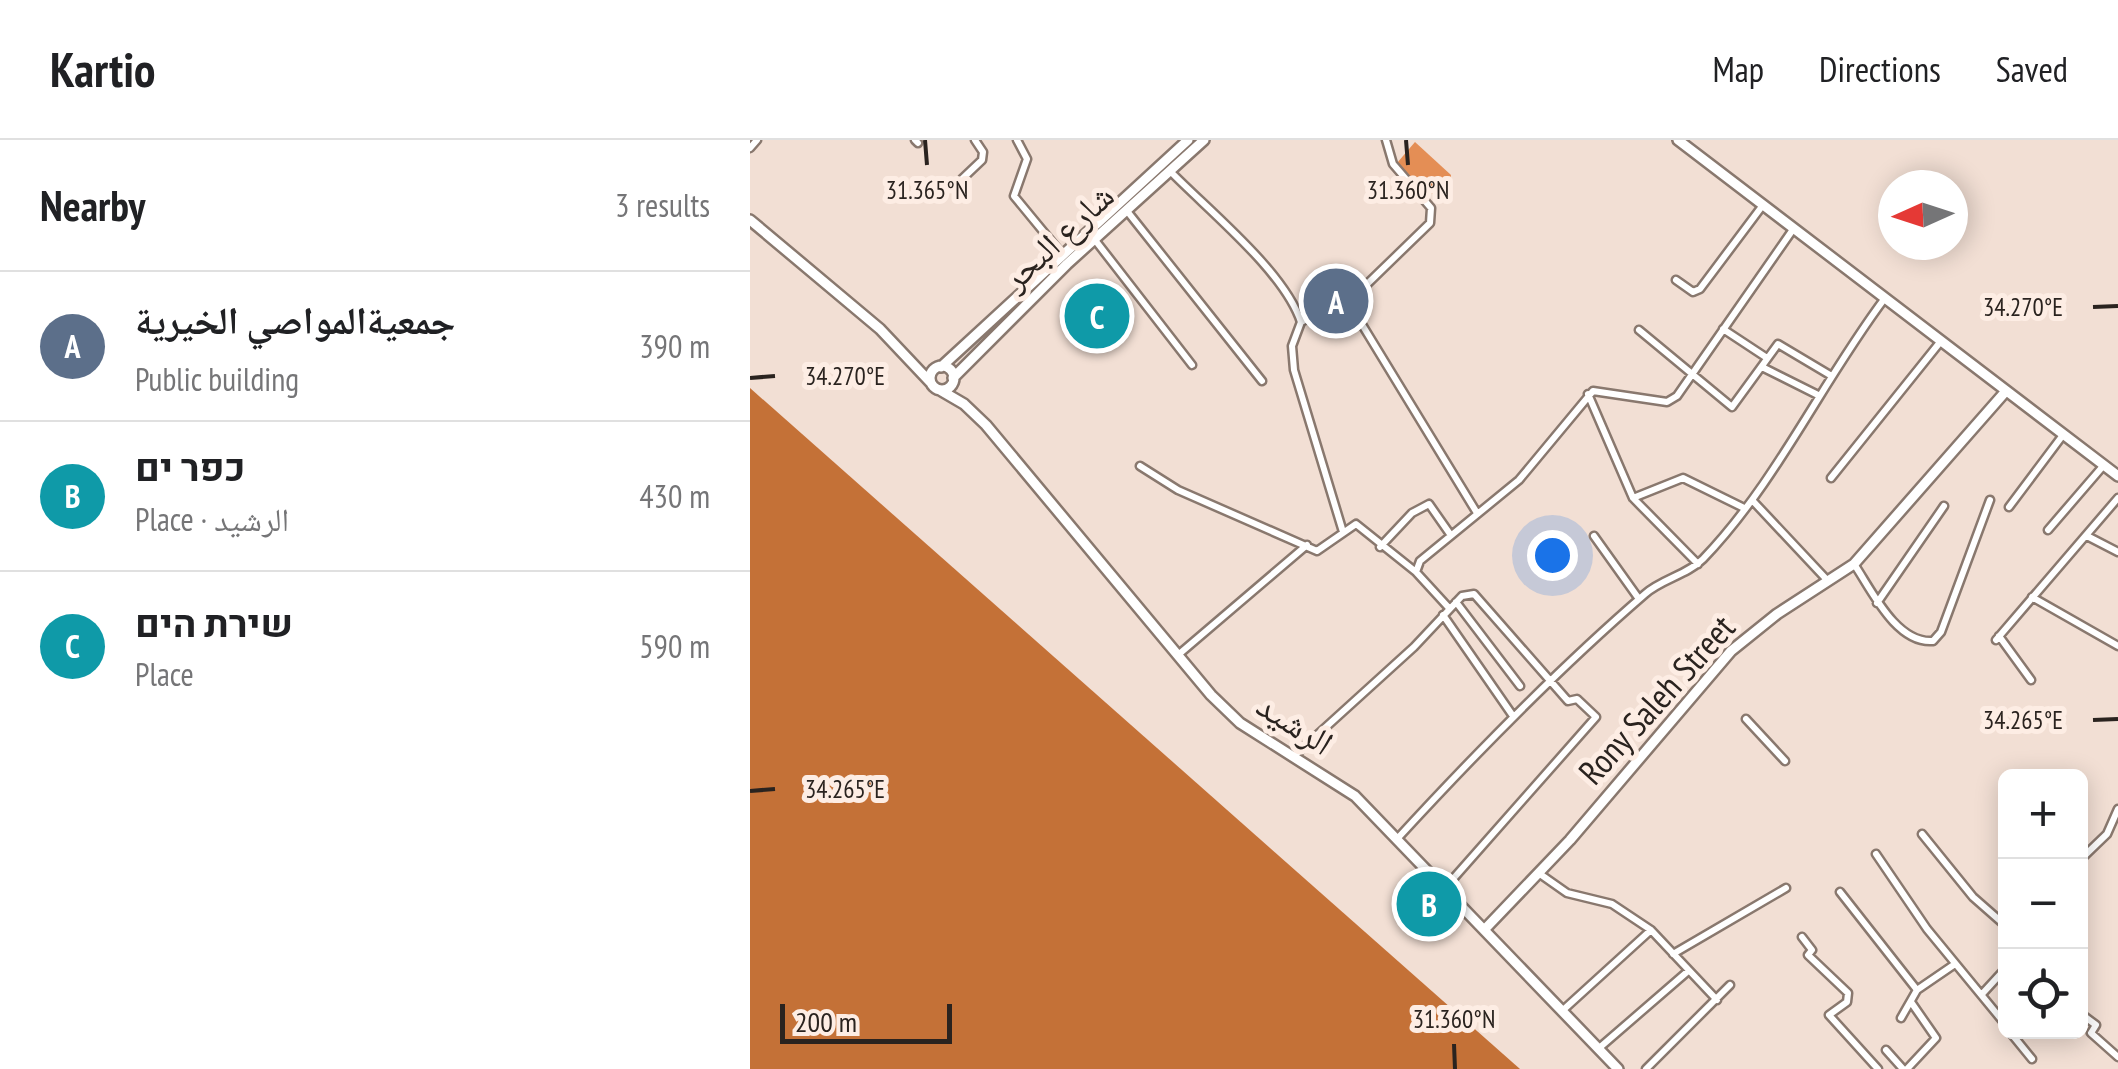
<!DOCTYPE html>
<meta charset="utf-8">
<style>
body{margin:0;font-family:"PT Sans Narrow","Noto Naskh Arabic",Heebo,sans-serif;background:#f2f2f2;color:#202124}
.controls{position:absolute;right:30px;bottom:30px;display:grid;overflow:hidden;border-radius:15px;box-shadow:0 5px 25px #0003}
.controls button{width:90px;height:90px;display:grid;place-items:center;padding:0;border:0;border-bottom:2px solid #e0e0e0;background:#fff;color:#202124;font:50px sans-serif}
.compass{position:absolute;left:1128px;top:30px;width:90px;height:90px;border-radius:50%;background:#fff;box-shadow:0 5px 25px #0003;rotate:267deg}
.scale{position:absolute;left:30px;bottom:25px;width:172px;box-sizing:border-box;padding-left:10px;border:5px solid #2a231f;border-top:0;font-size:28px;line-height:35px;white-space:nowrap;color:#2a231f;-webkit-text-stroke:8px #fdede4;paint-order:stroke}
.you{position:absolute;left:802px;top:415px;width:35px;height:35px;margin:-25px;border:8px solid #fff;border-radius:50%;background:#1a73e8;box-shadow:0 0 0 15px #1a73e833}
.badge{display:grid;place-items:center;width:65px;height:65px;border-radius:50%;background:#d93025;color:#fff;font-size:32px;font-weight:700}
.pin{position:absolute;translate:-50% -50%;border:5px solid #fff;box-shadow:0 2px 10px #0006}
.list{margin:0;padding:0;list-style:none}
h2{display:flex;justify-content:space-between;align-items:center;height:130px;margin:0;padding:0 40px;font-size:42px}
h2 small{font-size:32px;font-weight:400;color:#757577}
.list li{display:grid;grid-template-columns:65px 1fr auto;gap:30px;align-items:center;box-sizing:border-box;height:150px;padding:0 40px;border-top:2px solid #e0e0e0}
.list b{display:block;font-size:38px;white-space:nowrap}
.list p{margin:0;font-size:32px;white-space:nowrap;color:#757577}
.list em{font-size:32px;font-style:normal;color:#757577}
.icon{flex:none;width:55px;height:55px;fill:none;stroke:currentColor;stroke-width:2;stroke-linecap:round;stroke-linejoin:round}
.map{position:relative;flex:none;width:1368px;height:929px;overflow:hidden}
header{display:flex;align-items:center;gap:60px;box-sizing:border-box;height:140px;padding:0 50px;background:#fff;border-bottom:2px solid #e0e0e0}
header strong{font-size:48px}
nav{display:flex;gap:55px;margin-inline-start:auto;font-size:35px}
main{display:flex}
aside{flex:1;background:#fff}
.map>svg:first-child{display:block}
.forest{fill:#e48e55}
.water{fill:#c47137}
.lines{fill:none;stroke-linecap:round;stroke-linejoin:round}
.street-casing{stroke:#89786e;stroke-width:11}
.secondary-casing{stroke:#89786e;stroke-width:14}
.street{stroke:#fff;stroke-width:6}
.secondary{stroke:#fff;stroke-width:9}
.ticks{fill:none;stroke:#2a231f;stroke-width:4}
.labels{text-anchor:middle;stroke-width:10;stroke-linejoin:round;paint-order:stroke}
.street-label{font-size:35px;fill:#2a231f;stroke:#fdede4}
.ticks-label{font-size:25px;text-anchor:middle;fill:#2a231f;stroke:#fdede4;stroke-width:10;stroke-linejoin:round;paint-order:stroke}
</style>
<header>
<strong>Kartio</strong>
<nav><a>Map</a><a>Directions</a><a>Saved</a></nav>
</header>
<main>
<aside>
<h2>Nearby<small>3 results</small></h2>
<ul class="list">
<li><span class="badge" style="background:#5c6f8a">A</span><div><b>جمعيةالمواصي الخيرية</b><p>Public building</p></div><em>390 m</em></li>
<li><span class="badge" style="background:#0f9aa8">B</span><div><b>כפר ים</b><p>Place · الرشيد</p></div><em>430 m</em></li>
<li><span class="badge" style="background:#0f9aa8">C</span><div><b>שירת הים</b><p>Place</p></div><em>590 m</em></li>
</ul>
</aside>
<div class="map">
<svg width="1368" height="929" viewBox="0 0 1368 929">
<rect width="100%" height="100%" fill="#f2dfd4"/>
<path class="forest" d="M665,2L701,35L698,55L671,52L647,23Z"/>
<path class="water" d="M0,248L770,929H0Z"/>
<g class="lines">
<defs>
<path id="street" d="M165,0L168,3
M267,0L277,19L264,56L311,113
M0,8L7,0
M420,31C459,71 534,131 551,182
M212,39L232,20L233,12L225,0
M377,71L512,241
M345,100L442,225
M926,140L943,152L950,149L1013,65
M597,160L727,373
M973,189L1017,218
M889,190L982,267L1028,204L1080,235
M1012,227L1068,255
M838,254L883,358L948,424
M390,326L428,350L567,411L606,384L666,432L699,468
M1081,338L1191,201
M883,358L933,338L994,368
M1002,360L1078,441
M1259,367L1313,295
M1298,390L1354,325
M593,392L544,230L542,206L551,182L611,150L680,83L681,68L643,24L636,0
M844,396L889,459
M1337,396L1368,412
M630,407L662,373L679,364L700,394
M1104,424C1121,449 1146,504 1183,501L1191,492L1240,360
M666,432L670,421L769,340L843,251L917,262L927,256L1044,88
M1282,457L1368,506
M706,462L770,546
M1127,463L1194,366
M693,475L763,576
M1249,496L1281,540
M1246,500L1368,358
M428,515L557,405
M996,579L1035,621
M544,616L664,507L712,456L724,454L818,561L827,559L846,577L695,748
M1172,694L1223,757L1256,786
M647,699C726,613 807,530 895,454C912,439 937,435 953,419C1027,342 1071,243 1135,158
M1126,714L1177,789L1256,885
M1330,720L1357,694L1368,669
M790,734L817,753L862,764L901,790L967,860
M1090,752L1167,850
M1052,797L1062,810L1058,815L1098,853L1097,862L1079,875L1128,929
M923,814L1036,748
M1233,853L1256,828
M812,871L901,790
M1330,873L1346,885L1341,893L1368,917
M1151,878L1167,850L1205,824
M1260,892L1282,919
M848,909L937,832
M1136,910L1153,929
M896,929L980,845
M1157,929L1186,898L1161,862"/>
<path id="secondary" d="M928,0L1368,336
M0,80L130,189L181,243
M180 238a12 12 0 1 1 24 0a12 12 0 1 1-24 0Z
M191,227L438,0
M203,238L317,124L454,0
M190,250L214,264L236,285L461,555L490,583L605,656L868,929
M734,790L820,700L981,511L1027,474L1104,424L1256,251"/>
</defs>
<use href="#street" class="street-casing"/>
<use href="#secondary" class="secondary-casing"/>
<use href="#street" class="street"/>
<use href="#secondary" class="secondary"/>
</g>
<path class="ticks" d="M175,0L177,25M656,0L658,25M1343,167L1368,166M0,238L25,236M1343,580L1368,579M0,651L25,649M704,904L705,929"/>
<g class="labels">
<g class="street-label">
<text transform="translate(308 97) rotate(-43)" y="12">شارع البحر</text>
<text transform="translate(907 560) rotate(-48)" y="12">Rony Saleh Street</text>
<text transform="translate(545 584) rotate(33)" y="12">الرشيد</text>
</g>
</g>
<g class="ticks-label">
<text x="177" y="59">31.365°N</text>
<text x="658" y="59">31.360°N</text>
<text x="1273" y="176">34.270°E</text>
<text x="95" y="245">34.270°E</text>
<text x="1273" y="589">34.265°E</text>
<text x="95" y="658">34.265°E</text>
<text x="704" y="888">31.360°N</text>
</g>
</svg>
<div class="controls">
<button>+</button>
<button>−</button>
<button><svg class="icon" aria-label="locate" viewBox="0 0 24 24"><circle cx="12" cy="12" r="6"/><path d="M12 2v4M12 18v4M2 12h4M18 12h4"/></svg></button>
</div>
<svg class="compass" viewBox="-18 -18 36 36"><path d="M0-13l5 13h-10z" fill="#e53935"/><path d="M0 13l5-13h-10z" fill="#757577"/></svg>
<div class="scale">200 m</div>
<div class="you"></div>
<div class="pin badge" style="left:586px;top:161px;background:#5c6f8a">A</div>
<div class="pin badge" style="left:679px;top:764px;background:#0f9aa8">B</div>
<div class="pin badge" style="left:347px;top:176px;background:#0f9aa8">C</div>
</div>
</main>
